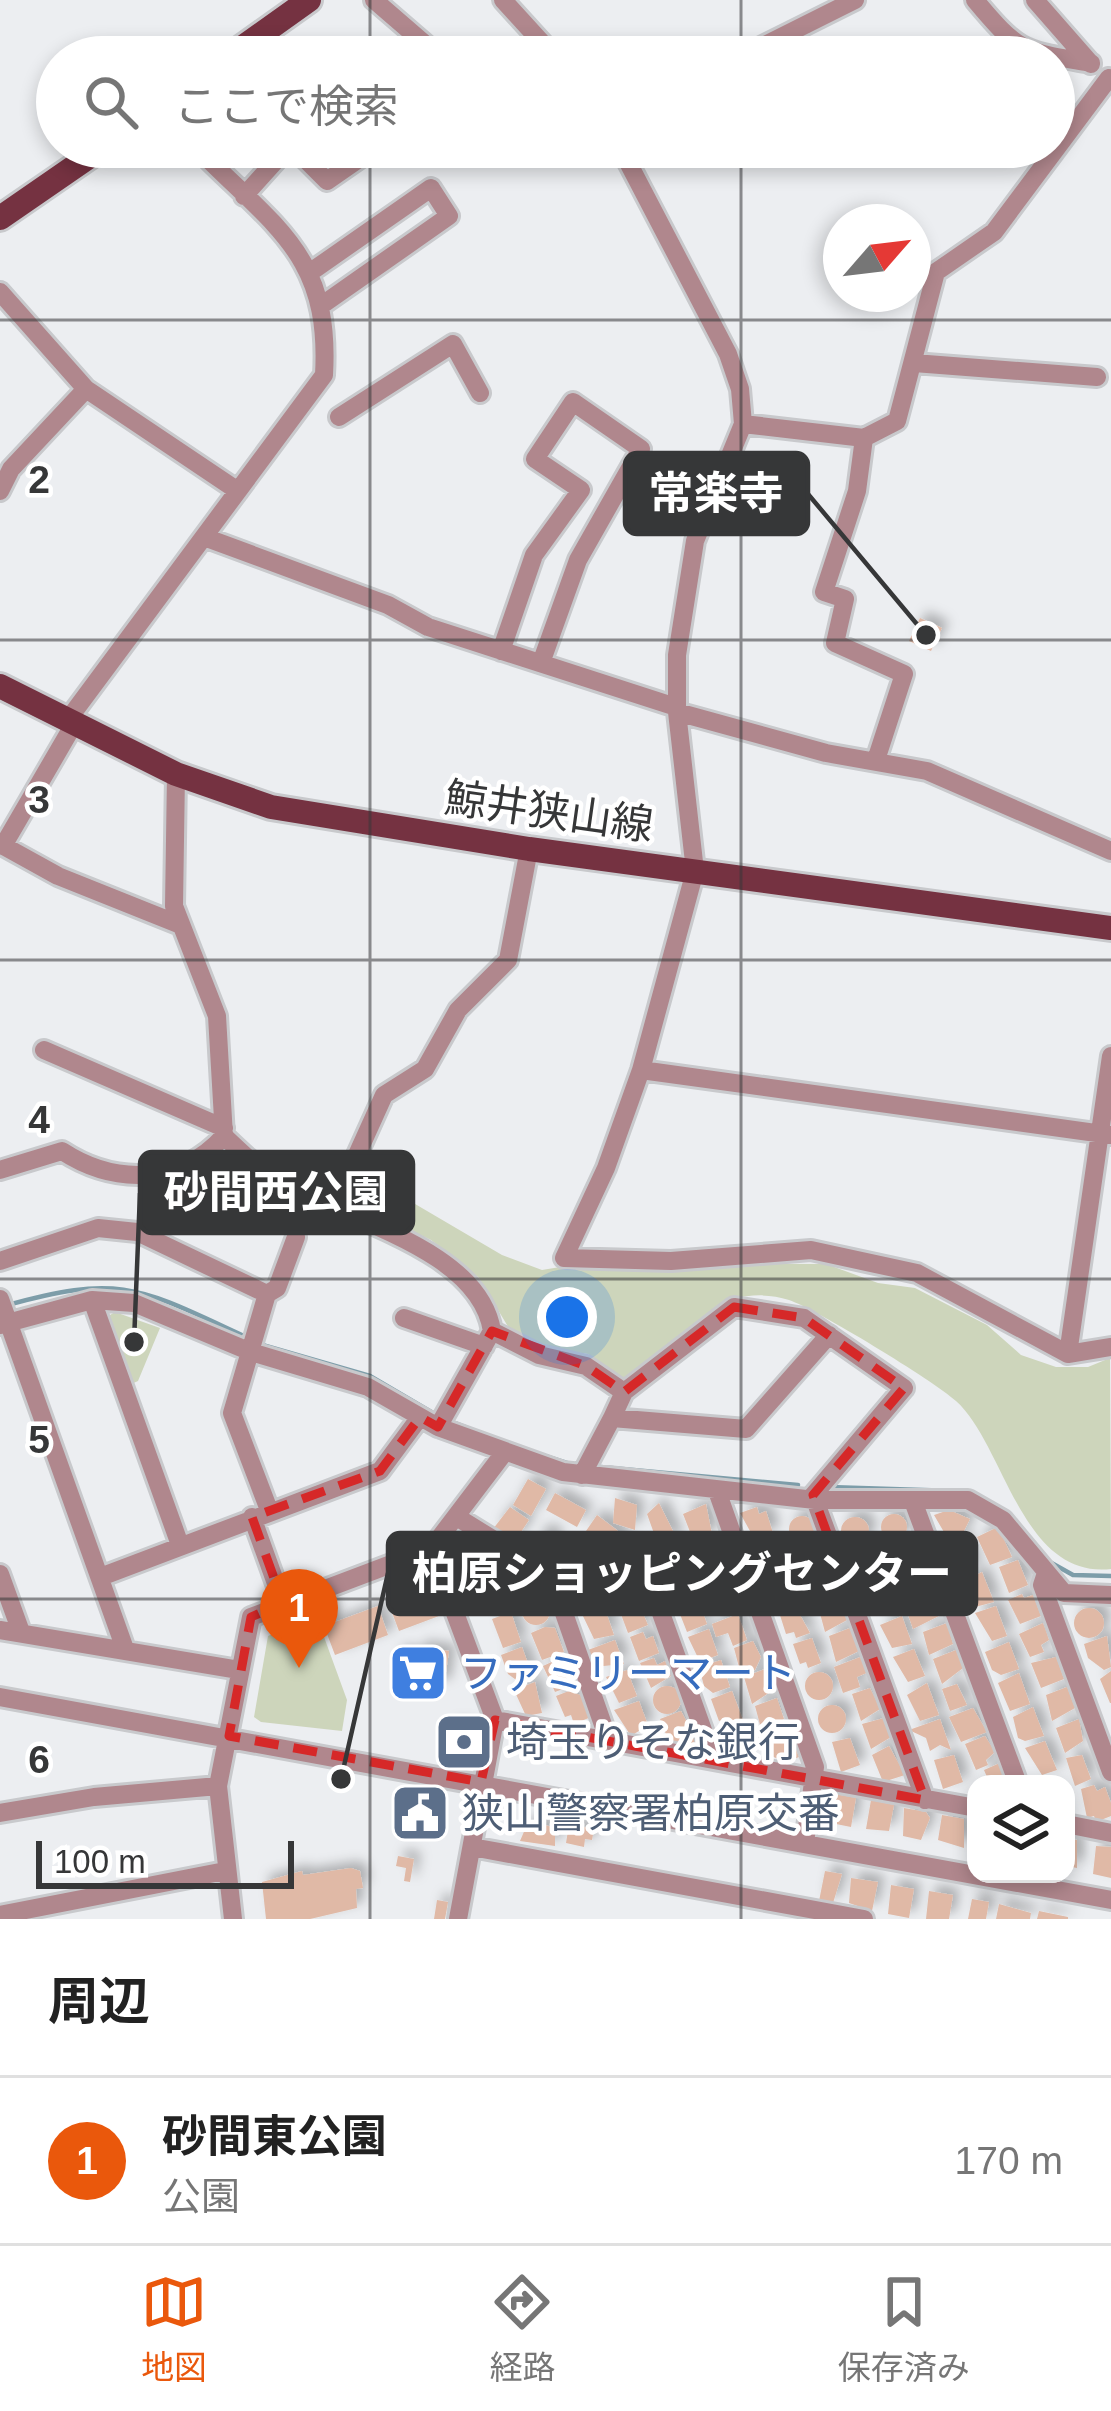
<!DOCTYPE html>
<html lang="ja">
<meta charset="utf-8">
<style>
body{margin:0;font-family:Helvetica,"Noto Sans JP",sans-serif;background:#f2f2f2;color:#222}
.controls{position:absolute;right:36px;bottom:36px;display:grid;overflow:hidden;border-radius:24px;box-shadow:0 6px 18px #0003}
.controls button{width:108px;height:108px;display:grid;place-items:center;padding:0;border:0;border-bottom:3px solid #e0e0e0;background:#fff;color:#222;font:60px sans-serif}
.compass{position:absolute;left:823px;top:204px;width:108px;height:108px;border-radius:50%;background:#fff;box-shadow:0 6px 18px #0003;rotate:62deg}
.scale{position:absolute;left:36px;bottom:30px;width:258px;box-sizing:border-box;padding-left:12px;border:6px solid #363738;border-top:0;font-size:33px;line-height:42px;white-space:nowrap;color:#363738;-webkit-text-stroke:9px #fff;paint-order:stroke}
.you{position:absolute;left:567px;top:1317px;width:42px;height:42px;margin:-30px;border:9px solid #fff;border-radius:50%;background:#1a73e8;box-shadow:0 0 0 18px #1a73e833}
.badge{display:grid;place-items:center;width:78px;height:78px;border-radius:50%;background:#ea580c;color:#fff;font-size:39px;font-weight:700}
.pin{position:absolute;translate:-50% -99px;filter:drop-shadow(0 3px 6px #0008)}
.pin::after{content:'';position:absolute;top:63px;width:42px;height:36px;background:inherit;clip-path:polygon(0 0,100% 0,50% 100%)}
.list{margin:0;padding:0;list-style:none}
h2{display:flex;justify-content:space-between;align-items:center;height:156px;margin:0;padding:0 48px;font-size:51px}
h2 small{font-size:39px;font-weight:400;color:#767676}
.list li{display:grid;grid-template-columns:78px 1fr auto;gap:36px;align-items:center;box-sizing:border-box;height:168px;padding:0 48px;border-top:3px solid #e0e0e0}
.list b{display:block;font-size:45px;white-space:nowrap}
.list p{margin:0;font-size:39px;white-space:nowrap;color:#767676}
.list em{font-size:39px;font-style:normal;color:#767676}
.icon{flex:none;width:66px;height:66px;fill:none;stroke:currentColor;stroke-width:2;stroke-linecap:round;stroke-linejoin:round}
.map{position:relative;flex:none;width:1111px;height:1919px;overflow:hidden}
.search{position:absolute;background:#fff;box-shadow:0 6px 18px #0003;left:36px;right:36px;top:36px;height:132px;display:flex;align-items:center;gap:30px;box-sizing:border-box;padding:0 42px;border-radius:66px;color:#767676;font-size:45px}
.sheet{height:324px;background:#fff}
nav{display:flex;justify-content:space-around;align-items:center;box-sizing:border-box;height:168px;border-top:3px solid #e0e0e0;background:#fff;font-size:33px;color:#767676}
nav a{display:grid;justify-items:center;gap:6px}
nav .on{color:#ea580c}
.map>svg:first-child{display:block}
.green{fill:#cdd5bb}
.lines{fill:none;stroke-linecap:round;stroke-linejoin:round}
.stream{stroke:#7d9da9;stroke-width:4.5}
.building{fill:#e0b9a6;filter:url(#shadow)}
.minor-casing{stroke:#c8c9cc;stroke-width:24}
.major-casing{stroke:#c8c9cc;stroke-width:30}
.minor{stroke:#b0878d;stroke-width:18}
.major{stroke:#753241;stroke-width:24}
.marked{fill:none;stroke:#d62828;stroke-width:9;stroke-dasharray:24 15;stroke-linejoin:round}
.grid{fill:none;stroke:#363738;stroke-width:3;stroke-opacity:0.55}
.labels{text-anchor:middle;stroke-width:9;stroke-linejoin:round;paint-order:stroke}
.street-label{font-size:42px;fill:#363738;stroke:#fff}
.shop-label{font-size:42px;fill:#366cbe;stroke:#fff;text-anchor:start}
.service-label{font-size:42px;fill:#4e5e75;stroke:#fff;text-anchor:start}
.grid-label{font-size:39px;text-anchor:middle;font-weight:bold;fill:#363738;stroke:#fff;stroke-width:9;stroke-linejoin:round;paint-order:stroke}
.leader{fill:none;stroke:#363738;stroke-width:4.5}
.callout-dot{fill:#363738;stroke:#fff;stroke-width:4.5}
.callout{fill:#363738;stroke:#363738;stroke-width:4.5}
.callout-label{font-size:45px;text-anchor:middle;font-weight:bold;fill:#fff}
</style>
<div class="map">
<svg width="1111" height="1919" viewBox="0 0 1111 1919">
<defs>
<filter id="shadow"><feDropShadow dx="7" dy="-7" stdDeviation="6" flood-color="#0004"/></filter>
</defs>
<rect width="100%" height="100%" fill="#eceef1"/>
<path class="green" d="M286,1156L410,1201L502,1255L542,1270L584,1263L826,1264L878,1283L915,1288L987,1325L1021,1355L1056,1367H1088L1110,1358L1111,1569C1021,1579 1005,1445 956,1401C934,1381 816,1309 789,1300C771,1294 751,1294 734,1299L625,1380L588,1354L551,1348L510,1330L479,1278L431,1240L275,1167Z
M115,1312L160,1328L138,1381L129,1385L105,1318Z
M316,1615L347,1700L342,1731L261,1722L254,1717L268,1636Z"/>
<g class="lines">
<path class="stream" d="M8,1305C121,1273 142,1289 244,1336
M259,1344L370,1376L433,1413
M450,1421L478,1432
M545,1456L573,1465
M601,1467L798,1485
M829,1487L955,1491
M1048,1561L1073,1575L1111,1576"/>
</g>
<path class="building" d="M920,618L942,628L931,651L909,641Z
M528,1479L546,1489L531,1516L513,1505Z
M555,1493L586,1510L577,1527L546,1510Z
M615,1498L637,1505L635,1530L613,1523Z
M659,1503L677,1539L665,1544L662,1537L656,1539L647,1514Z
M706,1504L712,1534L694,1542L683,1514Z
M510,1507L529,1520L515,1541L493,1529Z
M757,1507L759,1514L766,1511L773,1533L755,1540L740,1513Z
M949,1510L970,1519L963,1533L948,1539L934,1515Z
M881 1527a13 13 0 1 1 26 0a13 13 0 1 1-26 0Z
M597,1515L626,1537L611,1555L586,1531Z
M789 1529a13 13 0 1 1 26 0a13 13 0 1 1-26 0Z
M841 1531a14 14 0 1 1 28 0a14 14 0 1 1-28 0Z
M998,1527L1012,1557L990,1565L977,1537Z
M536 1541a10 10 0 1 1 20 0a10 10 0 1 1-20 0Z
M964,1537L976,1569L964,1574L961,1565L954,1568L946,1544Z
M1018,1560L1028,1585L1009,1593L999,1567Z
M982,1572L994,1602L975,1607L958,1584Z
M887,1578L899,1609L881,1615L868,1590Z
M726,1583L744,1608L721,1616L709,1590Z
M428,1587L439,1616L399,1631L388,1602Z
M1022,1594L1024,1598L1033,1595L1041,1616L1020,1624L1008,1600Z
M934,1595L941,1615L913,1629L905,1606Z
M629,1596L633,1606L639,1604L648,1625L628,1633L616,1601Z
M697,1596L707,1624L687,1632L676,1604Z
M522 1611a14 14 0 1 1 28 0a14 14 0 1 1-28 0Z
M839,1599L847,1620L825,1632L818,1606Z
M794,1604L810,1633L796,1638L794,1632L786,1634L778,1609Z
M378,1606L388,1635L335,1655L324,1626Z
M604,1606L614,1635L594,1639L582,1614Z
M996,1606L1007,1636L992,1641L975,1613Z
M1074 1623a15 15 0 1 1 30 0a15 15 0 1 1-30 0Z
M511,1612L521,1642L503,1648L492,1619Z
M738,1614L747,1640L733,1646L728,1633L716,1637L712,1624Z
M902,1616L912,1644L892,1648L880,1625Z
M947,1623L953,1644L929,1655L923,1632Z
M1043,1623L1049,1640L1041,1645L1044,1652L1030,1657L1019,1634Z
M545,1627L555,1628L564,1652L542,1660L531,1633Z
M850,1628L859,1651L836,1662L829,1636Z
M709,1629L718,1655L700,1662L688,1637Z
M643,1632L646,1639L653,1636L659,1653L639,1661L630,1637Z
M1107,1636L1111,1667L1104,1670L1088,1658L1084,1644Z
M812,1638L821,1663L808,1668L806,1662L800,1664L793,1644Z
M615,1640L624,1664L593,1667L588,1650Z
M753,1641L761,1657L755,1670L741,1675L734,1648Z
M1009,1642L1019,1669L1001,1675L992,1670L985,1652Z
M419,1647L449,1651L444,1686L393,1681L397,1652L418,1655Z
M522,1647L533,1677L519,1682L508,1674L501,1655Z
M914,1649L925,1676L908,1682L893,1657Z
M956,1650L963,1668L942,1684L933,1659Z
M863,1656L869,1672L857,1677L860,1687L843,1693L834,1667Z
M1056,1657L1064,1679L1041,1688L1031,1663Z
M654,1658L657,1665L665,1661L671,1676L651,1688L640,1663Z
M556,1660L558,1665L568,1661L574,1685L555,1692L543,1666Z
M721,1660L730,1687L713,1693L704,1686L699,1667Z
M765,1669L773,1690L752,1704L744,1677Z
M627,1670L637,1696L619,1703L606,1677Z
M1111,1671V1703H1110L1100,1679Z
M805 1686a14 14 0 1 1 28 0a14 14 0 1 1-28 0Z
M1019,1673L1030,1704L1010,1711L998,1683Z
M535,1682L542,1713L526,1716L514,1690Z
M927,1683L939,1715L920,1721L907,1695Z
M957,1684L967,1705L950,1711L942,1689Z
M653 1700a14 14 0 1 1 28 0a14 14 0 1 1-28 0Z
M1067,1687L1075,1708L1052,1721L1046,1695Z
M870,1688L880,1709L861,1721L852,1694Z
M569,1691L583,1696L591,1717L574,1724L571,1715L565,1717L556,1696Z
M732,1691L743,1720L728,1725L726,1719L719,1721L711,1699Z
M777,1698L784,1719L762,1732L755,1706Z
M639,1701L648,1725L631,1736L614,1710Z
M818 1719a14 14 0 1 1 28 0a14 14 0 1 1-28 0Z
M1033,1707L1044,1736L1025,1741L1018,1738L1013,1717Z
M973,1708L987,1732L961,1742L949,1717Z
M681,1711L697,1741L688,1744L669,1742L660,1719Z
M884,1718L891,1737L871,1749L862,1724Z
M940,1719L951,1750L940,1745L930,1751L926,1738L909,1730Z
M1079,1719L1083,1741L1065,1753L1056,1728Z
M722 1739a15 15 0 1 1 30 0a15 15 0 1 1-30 0Z
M452,1726L480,1732L475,1758L447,1752Z
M778,1730L780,1735L789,1731L799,1757L786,1762L771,1756L763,1735Z
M985,1736L995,1752L986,1760L988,1765L976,1770L965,1744Z
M850,1738L860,1765L841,1772L832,1742Z
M1045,1741L1057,1770L1042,1775L1025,1748Z
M889,1746L905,1775L883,1782L872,1755Z
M954,1755L963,1782L943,1789L934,1760Z
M1082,1755L1091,1779L1075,1786L1066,1758Z
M1000,1763L1009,1784H990L984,1770Z
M1094,1785L1097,1791L1105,1787L1111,1803V1816L1096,1822L1094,1816L1087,1818L1081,1789Z
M829,1793L856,1798L851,1827L826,1822Z
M871,1800L894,1805L889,1831L866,1829Z
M904,1808L926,1812L930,1818L921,1840L903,1836Z
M942,1815L964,1819V1848L938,1840Z
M529,1820L555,1828V1846L520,1841Z
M569,1824L594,1829L592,1840L585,1839L584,1847L566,1843Z
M1066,1838L1077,1840V1868L1066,1866Z
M1096,1846L1111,1847V1878L1093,1874Z
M398,1856L414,1859L410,1882L404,1881L406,1868L396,1866Z
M351,1868L360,1871L363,1888L356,1889L357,1908L310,1919H266L262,1882L302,1871L303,1875Z
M825,1871L842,1874L833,1903L819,1901Z
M851,1878L878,1882L872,1911L849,1903Z
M891,1885L914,1889L909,1918L888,1914Z
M929,1891L953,1895L949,1919H926Z
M972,1899L989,1902L986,1919H968Z
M437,1900L448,1902L445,1919H434Z
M999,1904L1031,1913L1030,1919H996Z
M1039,1911L1068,1917V1919H1037Z"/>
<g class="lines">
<defs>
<path id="minor" d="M374,0L440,57
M503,0L555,57
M975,0C1020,54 1023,51 1091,63
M1035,0L1091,64
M741,57L855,0
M293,147L327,181L363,156L355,147
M620,147L728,354L740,389L743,424L695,541L677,655V712L695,871L641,1070L606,1168L564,1258L671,1261L811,1250L917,1273L1068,1354L1111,1347
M244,196L288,147
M312,271L431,188L449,216L322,305
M0,292L86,389L238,491
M914,363L1097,377
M339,417L453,344L480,393
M743,424L864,438L897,421L936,272L994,232L1109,78
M864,438L857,491L824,592L845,599L835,643L904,674L876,760
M0,491L11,469L86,389
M204,537L388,605L428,627L676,707
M501,651L534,555L581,490L535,459L573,402L641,449L578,560L541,663
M677,712L826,753L927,771L1111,851
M67,721L324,375C331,254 274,227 196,147
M176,774L174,906L217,1016L224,1136C242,1153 259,1170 281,1183C342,1219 479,1248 492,1331L438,1427
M0,844L58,876L178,924
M3,846L74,724
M44,1050L224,1128
M641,1070L1111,1135
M351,1168L384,1095L425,1069L458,1010L508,960L529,849
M0,1170L62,1151C114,1185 180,1185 224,1136
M0,1261L98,1228L137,1232L267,1294L232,1413L269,1510
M267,1294L277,1288L296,1237
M0,1299L125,1649
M92,1300L180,1545
M404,1318L484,1346
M0,1325L92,1300L134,1303L251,1352L368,1387L438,1427L563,1472L815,1500H968L1003,1520L1064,1593L1111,1595
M492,1331L539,1355L586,1366L624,1392L734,1307L804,1318L904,1388L810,1499
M1068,1354L1111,1056
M624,1392L612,1418L746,1429L829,1335
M582,1475L612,1418
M717,1491L815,1767L805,1843
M815,1500L925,1800
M913,1501L1018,1784
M252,1517L283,1603
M460,1519L499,1543L657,1602L713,1758
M431,1549L495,1720L976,1808
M544,1556L608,1739
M0,1574L21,1632
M103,1576L380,1471L420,1417
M1045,1576L1042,1585L1111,1772
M657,1602L742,1568
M0,1630L239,1670
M0,1697L1111,1900
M0,1813L94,1797L218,1786
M1066,1824L1111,1833
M472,1847L864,1919
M0,1915L225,1871
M233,1919L218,1786L251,1617L431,1549L504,1453
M458,1919L495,1720"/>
<path id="major" d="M229,57L309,0
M0,218L103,147
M0,686L176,774L271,807L529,849L1111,928"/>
</defs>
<use href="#minor" class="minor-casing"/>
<use href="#major" class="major-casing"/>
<use href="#minor" class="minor"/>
<use href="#major" class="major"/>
</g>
<path class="marked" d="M734,1307L804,1318L904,1388L813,1495L925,1800L495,1720L481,1782L229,1736L251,1617L283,1603L252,1517L380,1471L420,1417L438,1427L492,1331L586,1366L624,1392Z"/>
<path class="grid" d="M370,0V57M741,0V57M370,147V1919M741,147V1919M0,320H1111M0,640H1111M0,960H1111M0,1279H1111M0,1599H1111"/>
<defs>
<symbol id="supermarket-square" viewBox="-11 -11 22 22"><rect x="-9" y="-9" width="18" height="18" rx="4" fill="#3f7fe0" stroke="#fff"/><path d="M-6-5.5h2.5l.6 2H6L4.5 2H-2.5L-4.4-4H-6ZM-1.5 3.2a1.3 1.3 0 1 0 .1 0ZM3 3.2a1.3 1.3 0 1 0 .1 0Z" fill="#fff"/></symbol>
<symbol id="bank-square" viewBox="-11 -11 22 22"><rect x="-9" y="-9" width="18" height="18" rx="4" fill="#5c6f8a" stroke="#fff"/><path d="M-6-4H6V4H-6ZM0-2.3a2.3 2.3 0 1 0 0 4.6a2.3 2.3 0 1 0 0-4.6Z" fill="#fff"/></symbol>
<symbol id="civic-square" viewBox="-11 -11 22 22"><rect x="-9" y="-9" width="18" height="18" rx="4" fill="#5c6f8a" stroke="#fff"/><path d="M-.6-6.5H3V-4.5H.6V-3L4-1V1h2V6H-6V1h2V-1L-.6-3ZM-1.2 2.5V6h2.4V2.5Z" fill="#fff"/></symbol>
</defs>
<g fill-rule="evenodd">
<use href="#supermarket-square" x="385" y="1640" width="66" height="66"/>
<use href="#bank-square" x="431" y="1709" width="66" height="66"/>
<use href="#civic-square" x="387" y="1780" width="66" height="66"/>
</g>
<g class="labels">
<g class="street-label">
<text transform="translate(549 811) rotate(8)" y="15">鯨井狭山線</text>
</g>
<g class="shop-label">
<text x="460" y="1688">ファミリーマート</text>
</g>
<g class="service-label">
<text x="506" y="1757">埼玉りそな銀行</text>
<text x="462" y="1828">狭山警察署柏原交番</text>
</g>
</g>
<g class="grid-label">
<text x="39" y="493">2</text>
<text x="39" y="813">3</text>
<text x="39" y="1133">4</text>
<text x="39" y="1453">5</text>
<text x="39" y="1773">6</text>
</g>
<path class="leader" d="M926 635L808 494M134 1342L140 1193M341 1779L388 1573"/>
<g class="callout-dot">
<circle cx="926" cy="635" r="12"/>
<circle cx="134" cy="1342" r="12"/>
<circle cx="341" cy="1779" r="12"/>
</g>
<g class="callout">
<rect x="625" y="453" width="183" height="81" rx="12"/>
<rect x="140" y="1152" width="273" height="81" rx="12"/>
<rect x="388" y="1533" width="588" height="81" rx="12"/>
</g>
<g class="callout-label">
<text x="716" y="509">常楽寺</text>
<text x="276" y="1208">砂間西公園</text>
<text x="682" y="1589">柏原ショッピングセンター</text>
</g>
</svg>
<div class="controls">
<button><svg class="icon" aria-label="layers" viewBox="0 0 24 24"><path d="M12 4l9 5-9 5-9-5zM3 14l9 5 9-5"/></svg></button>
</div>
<svg class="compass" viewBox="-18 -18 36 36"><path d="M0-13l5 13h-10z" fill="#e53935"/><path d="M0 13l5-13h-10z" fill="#767676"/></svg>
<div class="scale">100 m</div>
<div class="you"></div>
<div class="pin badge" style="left:299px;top:1668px">1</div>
<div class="search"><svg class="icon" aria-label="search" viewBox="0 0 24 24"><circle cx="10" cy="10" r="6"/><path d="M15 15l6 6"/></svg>ここで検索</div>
</div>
<section class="sheet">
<h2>周辺<small></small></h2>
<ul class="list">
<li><span class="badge">1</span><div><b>砂間東公園</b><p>公園</p></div><em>170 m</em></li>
</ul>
</section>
<nav>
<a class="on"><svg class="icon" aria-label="map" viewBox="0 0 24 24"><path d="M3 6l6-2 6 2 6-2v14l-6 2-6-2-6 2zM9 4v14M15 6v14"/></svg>地図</a>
<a><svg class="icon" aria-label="directions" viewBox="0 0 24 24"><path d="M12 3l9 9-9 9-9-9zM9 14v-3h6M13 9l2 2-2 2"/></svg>経路</a>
<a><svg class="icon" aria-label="saved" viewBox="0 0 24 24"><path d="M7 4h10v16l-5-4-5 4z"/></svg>保存済み</a>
</nav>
